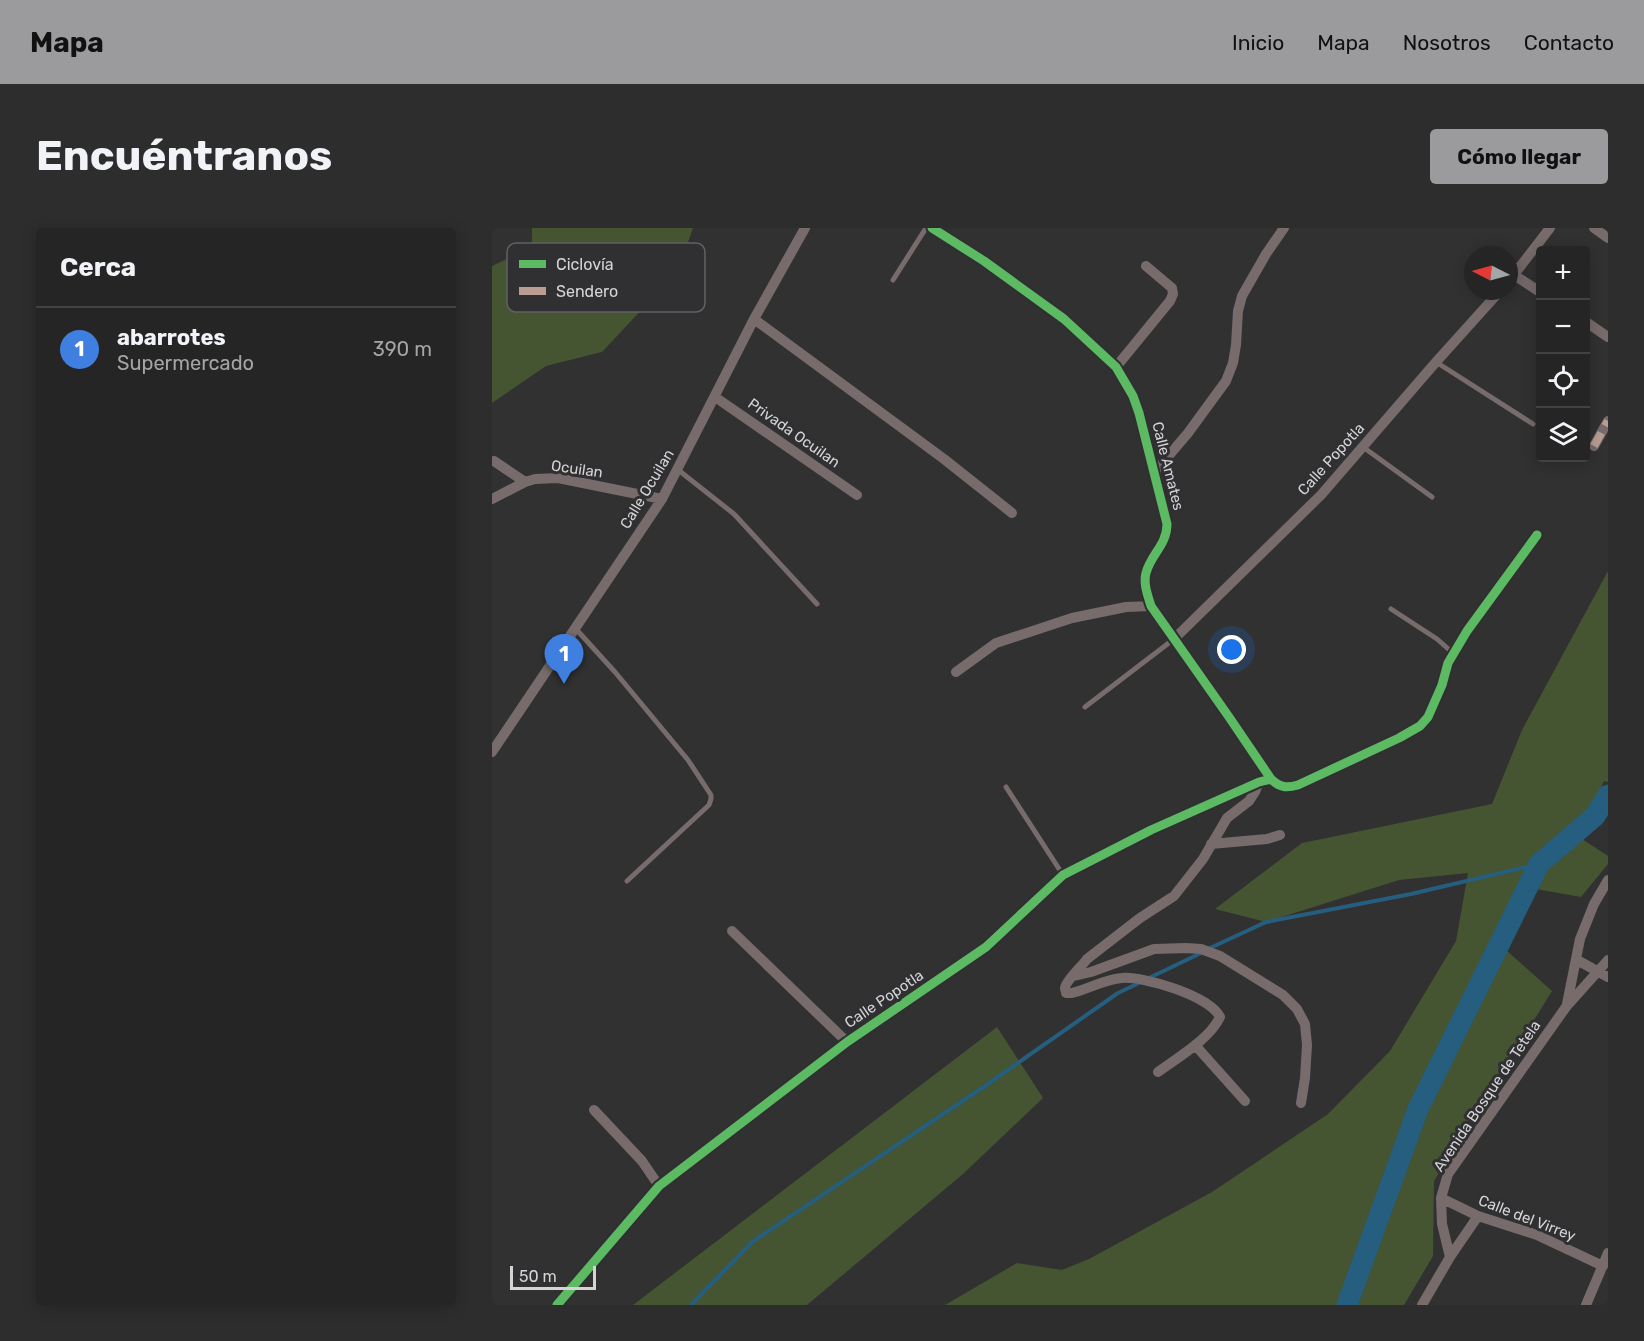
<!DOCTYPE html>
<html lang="es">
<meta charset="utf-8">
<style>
body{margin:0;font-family:Rubik,sans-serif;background:#2d2d2e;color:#f1f3f6}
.controls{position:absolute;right:18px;top:18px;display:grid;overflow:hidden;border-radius:6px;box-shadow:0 3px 15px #0003}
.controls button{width:54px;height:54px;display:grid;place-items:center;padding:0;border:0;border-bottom:2px solid #424243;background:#252526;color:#f1f3f6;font:30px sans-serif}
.compass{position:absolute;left:972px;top:18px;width:54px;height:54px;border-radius:50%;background:#252526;box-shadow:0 3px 15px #0003;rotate:276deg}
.scale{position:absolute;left:18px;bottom:15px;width:86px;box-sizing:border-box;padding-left:6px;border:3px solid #d4d4d6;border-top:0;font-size:16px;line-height:21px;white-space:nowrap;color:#d4d4d6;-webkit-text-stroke:4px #303033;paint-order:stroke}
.you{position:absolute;left:740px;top:422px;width:21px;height:21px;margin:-15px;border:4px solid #fff;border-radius:50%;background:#1a73e8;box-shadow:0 0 0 9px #1a73e833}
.badge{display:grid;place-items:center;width:39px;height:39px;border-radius:50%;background:#9b9b9d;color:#fff;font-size:20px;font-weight:700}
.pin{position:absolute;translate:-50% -50px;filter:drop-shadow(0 2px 3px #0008)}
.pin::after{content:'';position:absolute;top:32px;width:21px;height:18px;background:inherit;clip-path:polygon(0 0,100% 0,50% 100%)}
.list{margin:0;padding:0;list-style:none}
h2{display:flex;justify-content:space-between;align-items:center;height:78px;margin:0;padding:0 24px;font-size:26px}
h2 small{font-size:20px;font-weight:400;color:#a3a5a7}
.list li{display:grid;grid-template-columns:39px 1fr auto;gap:18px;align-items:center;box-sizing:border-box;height:84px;padding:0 24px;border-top:2px solid #424243}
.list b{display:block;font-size:22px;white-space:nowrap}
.list p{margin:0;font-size:20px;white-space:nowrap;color:#a3a5a7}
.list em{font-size:20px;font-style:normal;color:#a3a5a7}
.icon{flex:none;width:33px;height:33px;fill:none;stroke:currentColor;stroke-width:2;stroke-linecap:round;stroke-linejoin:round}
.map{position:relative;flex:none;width:1116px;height:1077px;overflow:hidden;border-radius:6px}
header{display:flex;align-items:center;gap:36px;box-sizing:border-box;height:84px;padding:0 30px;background:#9b9b9d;color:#111}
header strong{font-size:28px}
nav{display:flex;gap:33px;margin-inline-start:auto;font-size:21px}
.intro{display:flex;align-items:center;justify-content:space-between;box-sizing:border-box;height:144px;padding:0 36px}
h1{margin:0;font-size:42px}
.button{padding:15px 27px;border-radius:6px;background:#9b9b9d;color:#111;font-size:21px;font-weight:700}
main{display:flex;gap:36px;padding:0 36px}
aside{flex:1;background:#252526;border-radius:6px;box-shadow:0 3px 15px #0003}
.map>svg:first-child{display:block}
.green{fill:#455431}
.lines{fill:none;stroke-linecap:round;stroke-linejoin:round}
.stream{stroke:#255e7f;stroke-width:4}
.river{stroke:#255e7f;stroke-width:21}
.lane{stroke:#776b6b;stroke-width:5}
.street{stroke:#776b6b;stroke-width:10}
.quiet{stroke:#b99d93;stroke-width:8;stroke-dasharray:15 8;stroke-linecap:butt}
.cycleway-casing{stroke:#303033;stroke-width:13}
.cycleway{stroke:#5cba63;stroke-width:9}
.labels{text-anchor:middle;stroke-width:6;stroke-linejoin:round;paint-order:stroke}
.street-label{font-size:15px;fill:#d4d4d6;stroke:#303033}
.key{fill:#303033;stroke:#616164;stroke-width:1.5}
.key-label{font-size:16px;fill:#d4d4d6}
</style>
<header>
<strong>Mapa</strong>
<nav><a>Inicio</a><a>Mapa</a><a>Nosotros</a><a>Contacto</a></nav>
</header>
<div class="intro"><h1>Encuéntranos</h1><a class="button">Cómo llegar</a></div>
<main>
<aside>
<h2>Cerca<small></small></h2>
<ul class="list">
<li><span class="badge" style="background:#3f7fe0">1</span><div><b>abarrotes</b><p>Supermercado</p></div><em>390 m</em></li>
</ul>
</aside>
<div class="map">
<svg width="1116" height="1077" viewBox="0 0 1116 1077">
<rect width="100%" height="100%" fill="#313132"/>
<path class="green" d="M40,0H201L186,43L110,124L54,138L0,175V38L40,19Z
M1116,343V554L1112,553L1087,609L1116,628V636L1089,669L1032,659L1014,722L1060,763L942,953L941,1028L912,1077H453L525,1035L570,1042L597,1031L720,964L836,886L898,823L964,713L976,645L907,652L774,694L723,681L810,615L1000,576L1030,502Z
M505,799L551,870L471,946L315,1077H141Z"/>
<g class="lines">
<path class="stream" d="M716,721L774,694L919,666L1047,636
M657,750L709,725
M199,1077L260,1014L490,860L626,765L647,755"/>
<path class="river" d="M855,1077L926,881L1047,636L1103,588L1116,567"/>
<path class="lane" d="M401,52L434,0
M944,134L1041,196
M871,219L940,269
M185,241L242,286L325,376
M899,381L945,411L962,426
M83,400L123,444L196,532L219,567V571L217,577L135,653
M593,479L682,411
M514,559L571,647"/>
<path class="street" d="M440,0L492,33L572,91L624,139L641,168L647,185L675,296C675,317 659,326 654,345C651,356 656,368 659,378L737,489L779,551C788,560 795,560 806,557L907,510L928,498L936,489L950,457L956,435L975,403L1045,307
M1102,0L1116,10
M1022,47L1048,64
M1017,53L1058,0
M262,91L452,231L520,285
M1094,94L1116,109
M624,139L678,73L681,66L680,60L654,38
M223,169L365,267
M1102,218L1116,193
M2,233L33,254
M662,245L696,205L734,153L741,135L744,117L746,83L750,68L774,26L792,0
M0,271L33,254L43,251L66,250L170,271
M682,411L829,267L944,134L1008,63
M464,444L504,415L580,390L634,379L659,378
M0,524L170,271L262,91L313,0
M719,616L775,611L788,607
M240,703L355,814
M1085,732L1116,749
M582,748L599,744L662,721L694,720L709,721L728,728L791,767L805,781L813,796L815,817L813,850L809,875
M1075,776L1088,711L1102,676L1116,652
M703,817L753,873
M666,844C685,830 718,811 728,789C718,768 652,748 630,750C613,751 597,761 580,765H574C574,763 573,762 573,760C573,754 591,737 595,731L648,690L682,668L711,631L735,590L757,573L763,564L767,554
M102,882L150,933L167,958
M949,970L986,988L1045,1007L1111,1038
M958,1029L986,988
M65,1077L167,958L355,814L494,719L571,647L659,602L767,554L779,551
M930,1077L958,1029L950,996L949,970L956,946L1074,779L1116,732
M1094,1077L1116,1025"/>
<path class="quiet" d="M1102,218L1116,193"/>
<defs>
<path id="cycleway" d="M440,0L492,33L572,91L624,139L641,168L647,185L675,296C675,317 659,326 654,345C651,356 656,368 659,378L737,489L779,551C788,560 795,560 806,557L907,510L928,498L936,489L950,457L956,435L975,403L1045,307
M65,1077L167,958L355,814L494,719L571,647L659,602L767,554L779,551"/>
</defs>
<use href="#cycleway" class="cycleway-casing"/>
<use href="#cycleway" class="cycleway"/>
</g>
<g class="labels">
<g class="street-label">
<text transform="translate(302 205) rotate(35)" y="5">Privada Ocuilan</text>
<text transform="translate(839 231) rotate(-48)" y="5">Calle Popotla</text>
<text transform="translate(676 238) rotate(76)" y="5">Calle Amates</text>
<text transform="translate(85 241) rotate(8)" y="5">Ocuilan</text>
<text transform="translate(155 261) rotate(-59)" y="5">Calle Ocuilan</text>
<text transform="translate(392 771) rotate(-34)" y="5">Calle Popotla</text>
<text transform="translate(995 868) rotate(-56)" y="5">Avenida Bosque de Tetela</text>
<text transform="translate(1035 990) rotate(21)" y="5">Calle del Virrey</text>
</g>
</g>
<rect x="15" y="15" width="198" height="69" rx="9" class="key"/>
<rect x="27" y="32" width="27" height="8" fill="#5cba63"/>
<rect x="27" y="59" width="27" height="8" fill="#b99d93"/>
<g class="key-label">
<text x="64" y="42">Ciclovía</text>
<text x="64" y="69">Sendero</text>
</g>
</svg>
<div class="controls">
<button>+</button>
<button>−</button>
<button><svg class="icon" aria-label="locate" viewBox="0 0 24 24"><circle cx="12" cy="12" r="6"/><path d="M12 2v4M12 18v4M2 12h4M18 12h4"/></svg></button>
<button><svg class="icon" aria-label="layers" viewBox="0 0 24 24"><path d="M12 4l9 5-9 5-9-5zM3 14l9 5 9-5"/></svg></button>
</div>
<svg class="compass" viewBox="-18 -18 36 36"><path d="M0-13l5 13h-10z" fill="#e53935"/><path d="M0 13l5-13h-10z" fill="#a3a5a7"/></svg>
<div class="scale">50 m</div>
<div class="you"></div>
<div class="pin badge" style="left:72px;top:456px;background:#3f7fe0">1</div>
</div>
</main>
